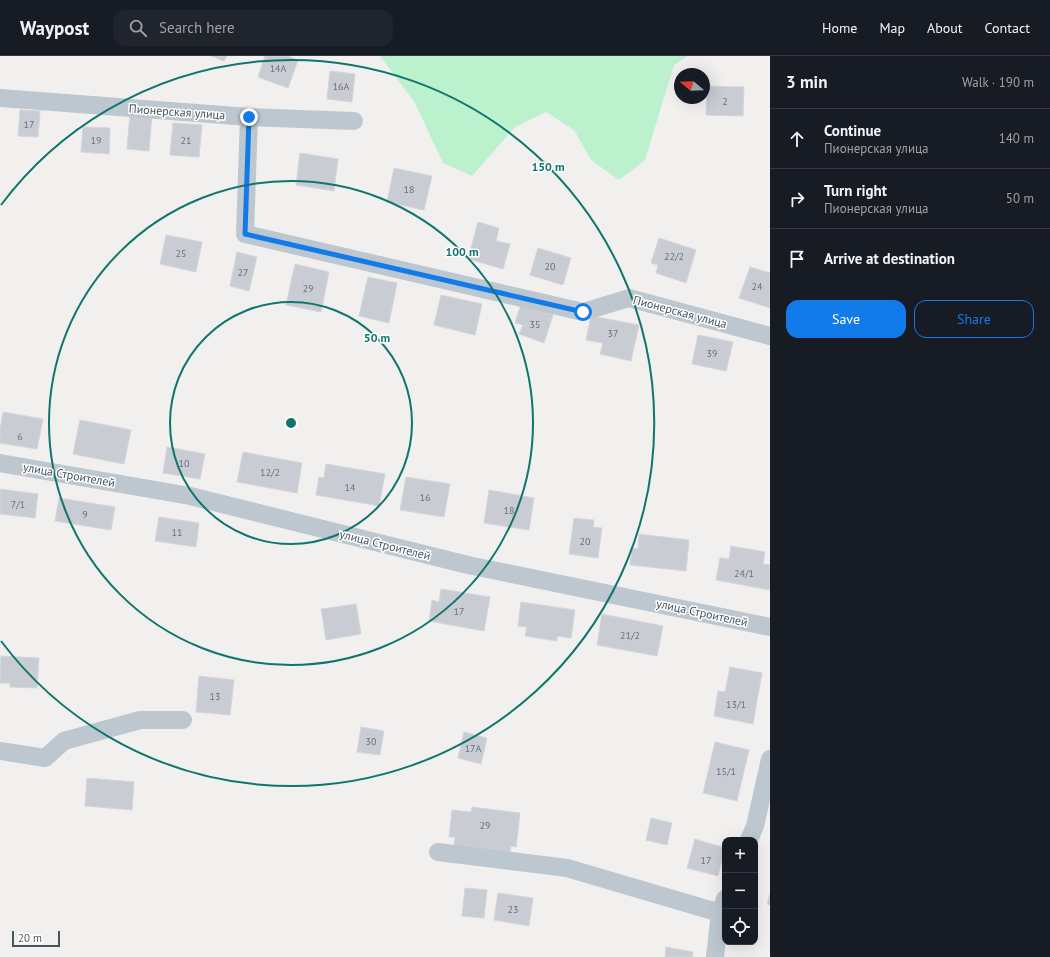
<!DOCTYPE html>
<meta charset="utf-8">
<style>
body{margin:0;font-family:"PT Sans",sans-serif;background:#20242c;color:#f1f3f6}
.controls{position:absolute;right:12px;bottom:12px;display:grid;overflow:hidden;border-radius:8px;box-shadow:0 4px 16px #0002}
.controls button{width:36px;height:36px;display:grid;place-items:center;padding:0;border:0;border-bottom:1px solid #363941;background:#171b24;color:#f1f3f6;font:20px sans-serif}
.compass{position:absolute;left:674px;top:12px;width:36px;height:36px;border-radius:50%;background:#171b24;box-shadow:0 4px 16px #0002;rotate:289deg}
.scale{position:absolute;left:12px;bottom:10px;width:48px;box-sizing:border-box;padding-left:4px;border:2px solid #46545d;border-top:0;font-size:11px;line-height:14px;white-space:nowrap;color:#46545d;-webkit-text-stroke:3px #fff;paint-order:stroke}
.stop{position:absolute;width:12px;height:12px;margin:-9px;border:3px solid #127be9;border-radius:50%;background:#fff}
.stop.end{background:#127be9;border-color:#fff;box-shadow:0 1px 4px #0008}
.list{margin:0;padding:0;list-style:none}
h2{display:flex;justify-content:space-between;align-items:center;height:52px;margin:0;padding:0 16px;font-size:17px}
h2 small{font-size:13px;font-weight:400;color:#9ea1a6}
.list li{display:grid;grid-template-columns:26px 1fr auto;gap:12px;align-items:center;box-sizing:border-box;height:60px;padding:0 16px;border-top:1px solid #363941}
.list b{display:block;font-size:15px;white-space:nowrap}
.list p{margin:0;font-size:13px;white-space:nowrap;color:#9ea1a6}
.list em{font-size:13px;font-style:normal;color:#9ea1a6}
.actions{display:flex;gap:8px;padding:12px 16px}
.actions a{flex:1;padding:9px 0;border:1px solid #127be9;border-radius:12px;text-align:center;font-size:14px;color:#127be9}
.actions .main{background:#127be9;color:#fff}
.icon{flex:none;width:22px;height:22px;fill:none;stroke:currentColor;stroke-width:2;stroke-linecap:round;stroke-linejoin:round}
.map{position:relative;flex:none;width:770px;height:901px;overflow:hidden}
header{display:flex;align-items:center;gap:24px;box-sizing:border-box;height:56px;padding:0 20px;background:#171b24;border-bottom:1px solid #363941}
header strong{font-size:19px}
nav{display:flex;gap:22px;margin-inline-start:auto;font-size:14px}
.search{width:280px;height:36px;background:#20242c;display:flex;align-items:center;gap:10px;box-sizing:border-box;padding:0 14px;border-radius:12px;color:#9ea1a6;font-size:15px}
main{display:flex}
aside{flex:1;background:#171b24}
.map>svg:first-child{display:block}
.green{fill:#bcf1ce}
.building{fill:#c9ccd2;stroke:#d3d6db}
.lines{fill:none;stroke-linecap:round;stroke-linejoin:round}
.minor{stroke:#bcc7cf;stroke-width:18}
.route{stroke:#127be9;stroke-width:5}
.ring{fill:none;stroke:#0f766e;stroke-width:2}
.labels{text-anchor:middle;stroke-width:3;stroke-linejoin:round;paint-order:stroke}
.number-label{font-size:10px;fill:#67727a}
.street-label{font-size:12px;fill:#46545d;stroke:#fff}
.centre{fill:#0f766e;stroke:#fff;stroke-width:2}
.ring-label{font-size:12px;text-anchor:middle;font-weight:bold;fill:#0f766e;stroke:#fff;stroke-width:3;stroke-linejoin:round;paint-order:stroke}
</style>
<header>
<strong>Waypost</strong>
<div class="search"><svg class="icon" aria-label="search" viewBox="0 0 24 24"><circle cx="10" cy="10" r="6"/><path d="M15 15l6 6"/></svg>Search here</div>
<nav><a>Home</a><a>Map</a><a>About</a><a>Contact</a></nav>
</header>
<main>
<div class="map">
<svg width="770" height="901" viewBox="0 0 770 901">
<rect width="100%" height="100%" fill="#f2efef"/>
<path class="green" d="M380,0H688L674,9L645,104L619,124L591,104L574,74L546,56L515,71L472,120L443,107L415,47Z"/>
<path class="building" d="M211,0H227L224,5Z
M265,0H287L298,4L288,32L258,21Z
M330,15L355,18L352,46L327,43Z
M707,30L744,31L743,60L706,59Z
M20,54L40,55L38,81L18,80Z
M130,57L152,59L149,95L127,93Z
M173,67L202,69L199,101L170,99Z
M83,71L110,72L109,98L81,96Z
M300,97L338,103L334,135L296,129Z
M394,112L432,120L424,154L387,146Z
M478,166L499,172L496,185L510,188L503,213L468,203Z
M166,179L202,186L196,216L160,208Z
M659,182L696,194L686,227L656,217L658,209L651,207Z
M538,192L571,202L563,229L530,219Z
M237,196L257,201L249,235L230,230Z
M295,208L329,216L321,256L286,249Z
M750,211L770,217V252L739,242Z
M368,221L397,227L389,267L359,260Z
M441,239L482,248L475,279L434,269Z
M521,248L553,259L544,287L519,278L523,269L515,267Z
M591,260L639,269L631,305L600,298L603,287L586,284Z
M698,279L733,286L726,315L692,308Z
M3,356L43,363L37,393L0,387V374Z
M80,364L131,374L124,408L73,398Z
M167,391L205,398L200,423L163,417Z
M243,396L302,407L297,437L237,426Z
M326,408L385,418L379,450L316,439L319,421L324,422Z
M406,421L450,428L444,461L400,454Z
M0,433L38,438L35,462L0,458Z
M489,434L534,442L529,474L484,467Z
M59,442L115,451L111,474L55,465Z
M159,461L199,467L196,491L155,485Z
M574,462L594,464L593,471L602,472L598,502L569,498Z
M639,478L689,484L686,515L630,509L632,492L638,493Z
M731,490L765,496L763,508L770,509V534L716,524L720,502L729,503Z
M441,533L490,541L484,575L429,565L432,544L439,546Z
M521,546L575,554L571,582L557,580V585L525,580L527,571L518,570Z
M356,548L361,578L326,584L321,553Z
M602,558L663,570L657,600L597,589Z
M1,600L39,602L37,632L10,631V627H0Z
M730,611L762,617L753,668L714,660L718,635L725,636Z
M199,620L234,624L230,659L196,656Z
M361,671L384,675L380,699L357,696Z
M464,676L487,682L481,708L458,702Z
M715,686L749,694L737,745L703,737Z
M87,722L134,726L132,754L85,750Z
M472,751L520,757L516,791L511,790L510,796L454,790L455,781H449L452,754L471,756Z
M651,762L672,767L667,789L646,784Z
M695,783L725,792L718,820L687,812Z
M465,832L487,834L484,862L462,860Z
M498,837L533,842L529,870L494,864Z
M770,838V849L767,848Z
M666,891L693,896L692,901H665Z"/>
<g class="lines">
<path class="minor" d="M0,42L249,61L245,178L583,256L629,242L770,280
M249,61L354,65
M0,407L190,440L468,509L770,571
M0,695L45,702L64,685L140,664H183
M749,784L755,770L770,703
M438,796L567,812L720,857
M715,901L720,857L725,843"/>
</g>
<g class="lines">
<path class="route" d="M249,61L245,178L583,256"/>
</g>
<g class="ring">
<circle cx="291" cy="367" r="121"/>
<circle cx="291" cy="367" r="242"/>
<path d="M1 149A363 363 0 1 1 1 585"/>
</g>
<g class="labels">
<g class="number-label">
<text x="278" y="16">14A</text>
<text x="341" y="34">16А</text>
<text x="725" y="49">2</text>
<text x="29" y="72">17</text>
<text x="96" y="88">19</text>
<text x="186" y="88">21</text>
<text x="409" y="137">18</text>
<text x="181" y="201">25</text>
<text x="674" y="204">22/2</text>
<text x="550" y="214">20</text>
<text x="243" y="220">27</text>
<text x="757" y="234">24</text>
<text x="308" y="236">29</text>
<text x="535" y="272">35</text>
<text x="613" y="281">37</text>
<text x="712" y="301">39</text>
<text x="20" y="384">6</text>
<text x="184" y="411">10</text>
<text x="270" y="420">12/2</text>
<text x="350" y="435">14</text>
<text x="425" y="445">16</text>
<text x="18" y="452">7/1</text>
<text x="509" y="458">18</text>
<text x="85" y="462">9</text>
<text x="177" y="480">11</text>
<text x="585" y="489">20</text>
<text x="744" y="521">24/1</text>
<text x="459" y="559">17</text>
<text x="630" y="583">21/2</text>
<text x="215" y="644">13</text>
<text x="736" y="652">13/1</text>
<text x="371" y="689">30</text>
<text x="473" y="696">17А</text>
<text x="726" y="719">15/1</text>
<text x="485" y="773">29</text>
<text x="706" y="808">17</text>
<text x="513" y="857">23</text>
</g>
<g class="street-label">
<text transform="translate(177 56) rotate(4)" y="4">Пионерская улица</text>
<text transform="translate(680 256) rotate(15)" y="4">Пионерская улица</text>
<text transform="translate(69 419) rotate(10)" y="4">улица Строителей</text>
<text transform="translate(385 489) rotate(14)" y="4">улица Строителей</text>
<text transform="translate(702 557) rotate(12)" y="4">улица Строителей</text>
</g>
</g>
<circle cx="291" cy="367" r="6" class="centre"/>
<g class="ring-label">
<text x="548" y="115">150 m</text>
<text x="462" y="200">100 m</text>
<text x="377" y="286">50 m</text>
</g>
</svg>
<div class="controls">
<button>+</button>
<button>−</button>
<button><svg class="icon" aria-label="locate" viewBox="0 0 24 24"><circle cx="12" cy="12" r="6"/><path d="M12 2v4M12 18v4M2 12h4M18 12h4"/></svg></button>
</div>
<svg class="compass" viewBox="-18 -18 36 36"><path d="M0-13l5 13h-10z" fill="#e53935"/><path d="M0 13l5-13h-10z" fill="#9ea1a6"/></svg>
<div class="scale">20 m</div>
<div class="stop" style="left:583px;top:256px"></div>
<div class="stop end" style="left:249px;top:61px"></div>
</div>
<aside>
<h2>3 min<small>Walk · 190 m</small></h2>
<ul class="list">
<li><svg class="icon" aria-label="ahead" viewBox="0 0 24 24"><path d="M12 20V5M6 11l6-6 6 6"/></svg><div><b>Continue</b><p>Пионерская улица</p></div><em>140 m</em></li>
<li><svg class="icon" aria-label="right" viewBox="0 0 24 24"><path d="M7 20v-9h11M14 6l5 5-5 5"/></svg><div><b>Turn right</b><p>Пионерская улица</p></div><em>50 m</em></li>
<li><svg class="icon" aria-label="arrive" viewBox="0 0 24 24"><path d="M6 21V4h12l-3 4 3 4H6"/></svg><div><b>Arrive at destination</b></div></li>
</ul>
<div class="actions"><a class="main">Save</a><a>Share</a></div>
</aside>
</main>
